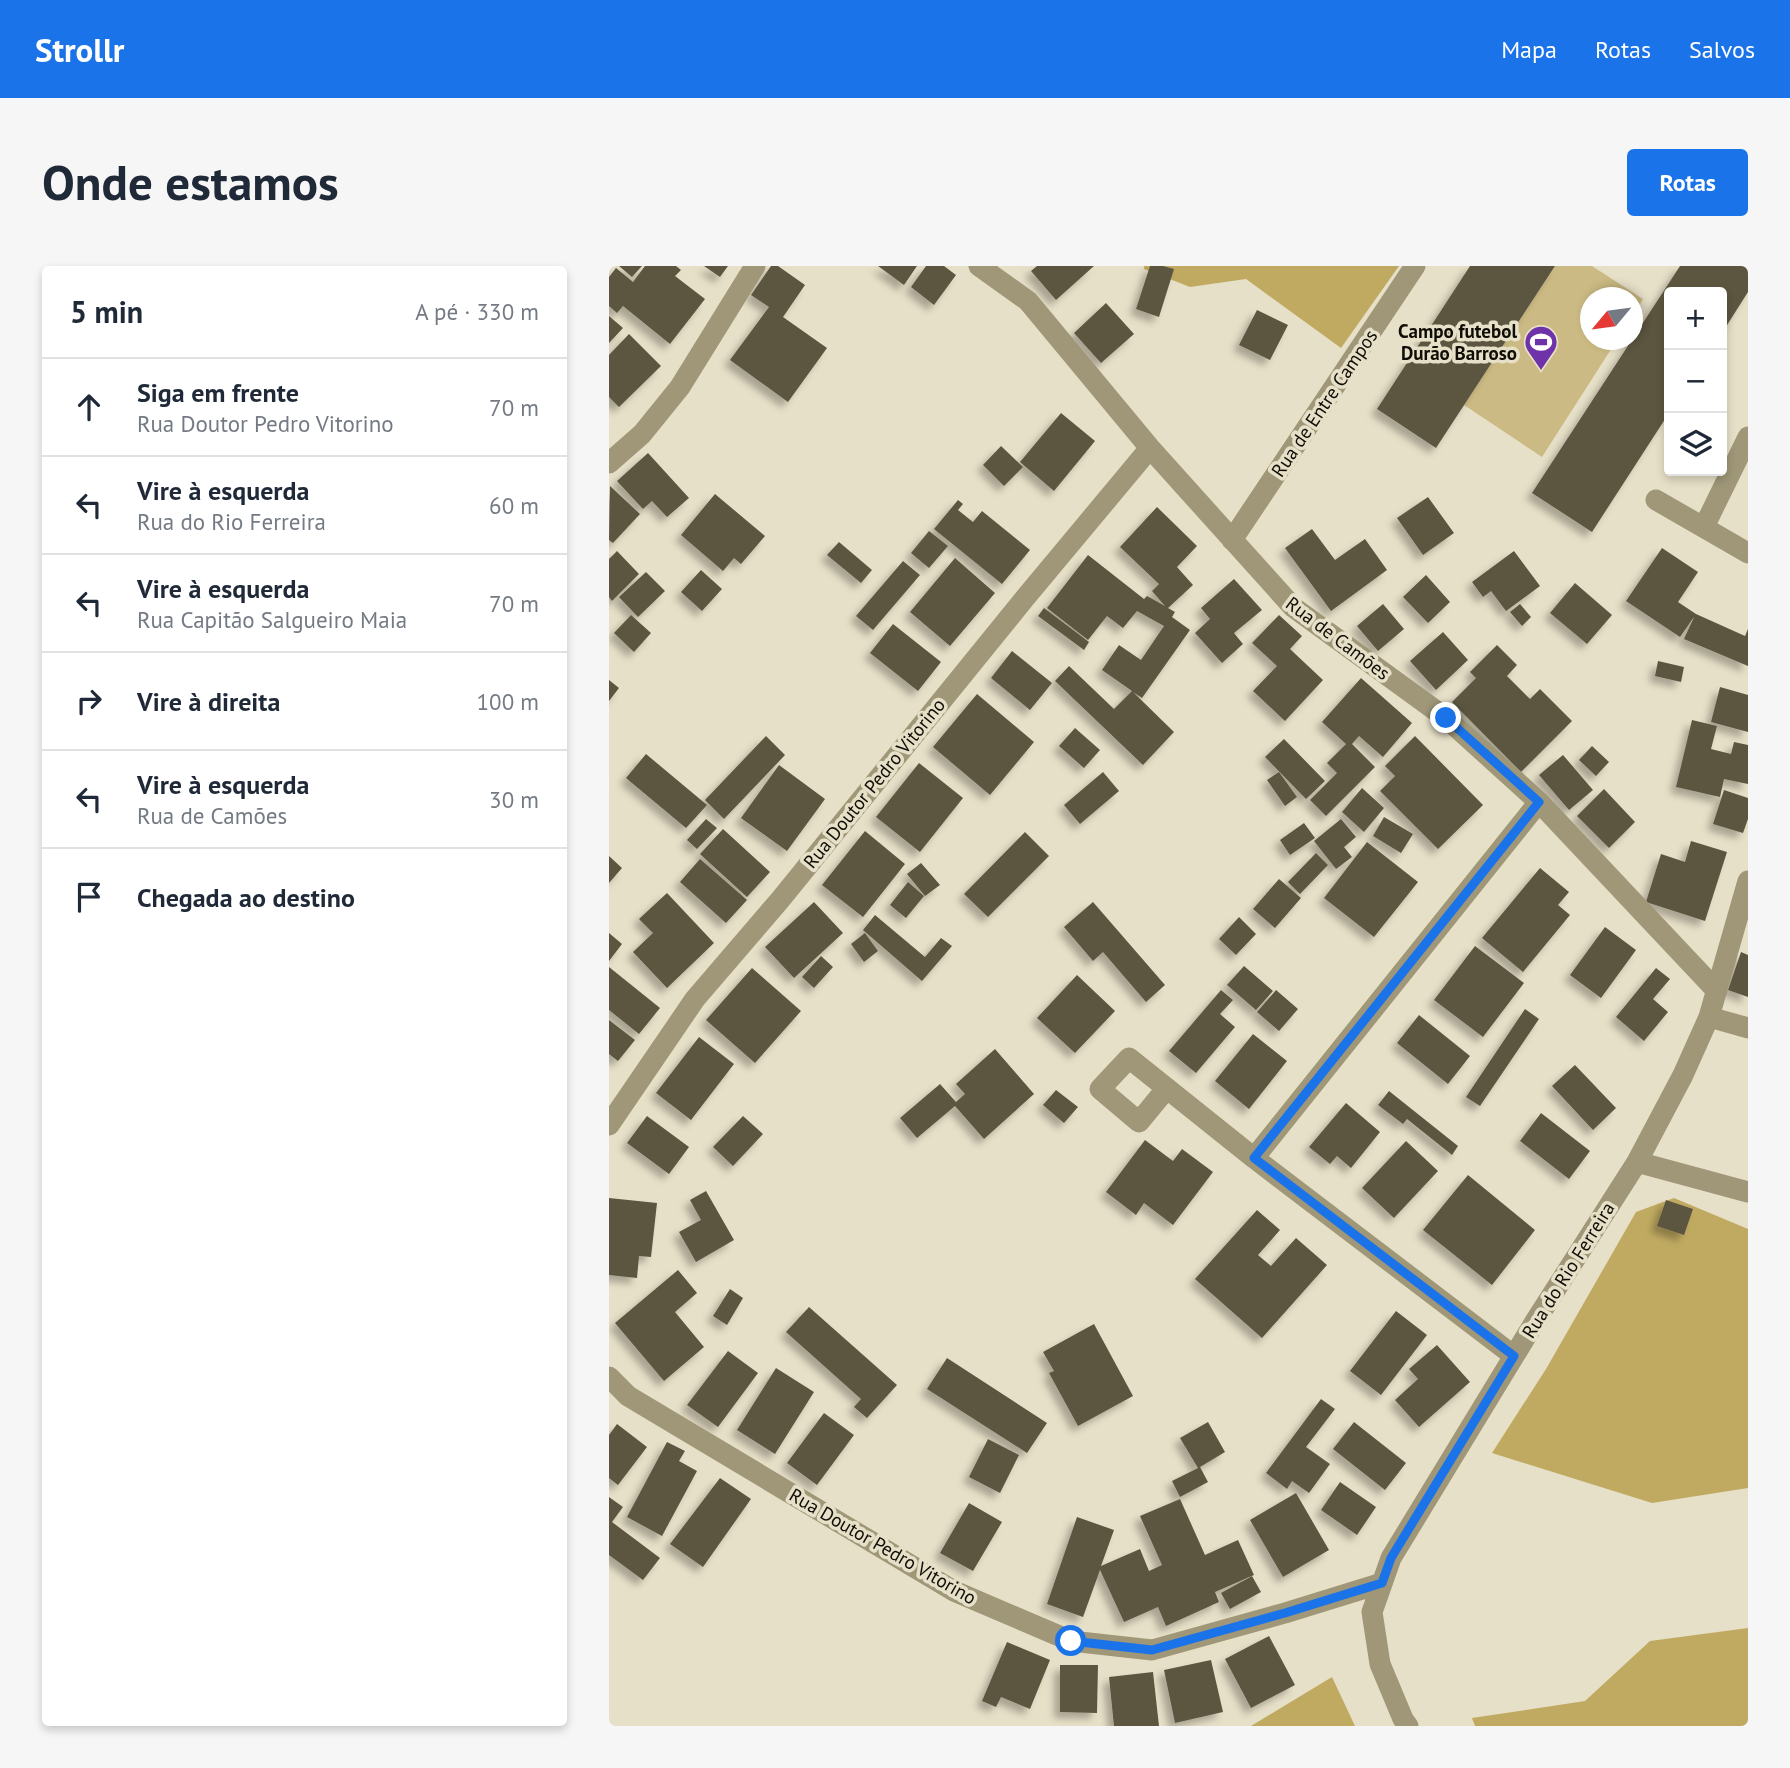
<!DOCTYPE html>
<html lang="pt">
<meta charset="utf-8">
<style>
body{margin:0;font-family:"PT Sans",sans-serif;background:#f6f6f7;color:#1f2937}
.controls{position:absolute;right:21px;top:21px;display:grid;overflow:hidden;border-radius:7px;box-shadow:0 4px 10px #0003}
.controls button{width:63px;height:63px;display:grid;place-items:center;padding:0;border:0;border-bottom:2px solid #e0e1e3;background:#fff;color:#1f2937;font:35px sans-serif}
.compass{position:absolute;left:971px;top:21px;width:63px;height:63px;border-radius:50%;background:#fff;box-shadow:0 4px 10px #0003;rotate:241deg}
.stop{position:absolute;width:21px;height:21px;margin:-16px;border:5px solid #1a73e8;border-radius:50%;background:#fff}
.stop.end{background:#1a73e8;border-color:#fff;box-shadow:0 2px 7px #0008}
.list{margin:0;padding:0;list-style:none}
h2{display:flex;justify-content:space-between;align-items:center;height:91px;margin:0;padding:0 28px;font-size:30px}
h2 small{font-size:23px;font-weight:400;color:#747a83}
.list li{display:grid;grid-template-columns:46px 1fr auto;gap:21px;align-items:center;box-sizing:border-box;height:98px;padding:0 28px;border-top:2px solid #e0e1e3}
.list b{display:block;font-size:26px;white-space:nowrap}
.list p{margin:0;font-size:23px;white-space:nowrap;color:#747a83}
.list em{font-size:23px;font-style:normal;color:#747a83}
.icon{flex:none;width:38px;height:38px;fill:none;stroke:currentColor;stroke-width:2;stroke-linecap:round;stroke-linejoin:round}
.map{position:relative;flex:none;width:1139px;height:1460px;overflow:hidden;border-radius:7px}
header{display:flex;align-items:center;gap:42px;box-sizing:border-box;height:98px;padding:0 35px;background:#1a73e8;color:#fff}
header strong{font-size:33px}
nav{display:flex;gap:38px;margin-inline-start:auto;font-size:24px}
.intro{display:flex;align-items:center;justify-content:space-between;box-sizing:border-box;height:168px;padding:0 42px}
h1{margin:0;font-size:49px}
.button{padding:18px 32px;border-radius:7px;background:#1a73e8;color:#fff;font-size:24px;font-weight:700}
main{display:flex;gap:42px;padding:0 42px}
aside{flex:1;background:#fff;border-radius:7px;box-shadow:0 4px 10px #0003}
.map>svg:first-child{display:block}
.green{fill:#cbba83}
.forest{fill:#c0aa61}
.building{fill:#5c5641;filter:url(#shadow)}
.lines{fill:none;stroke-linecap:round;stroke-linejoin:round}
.minor{stroke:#9f9778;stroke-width:21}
.route{stroke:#1a73e8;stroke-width:9}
.labels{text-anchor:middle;stroke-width:7;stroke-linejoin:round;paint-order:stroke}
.poi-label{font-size:19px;font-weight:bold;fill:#100d06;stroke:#e7e0c8;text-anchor:end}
.street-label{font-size:19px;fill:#100d06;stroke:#e7e0c8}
</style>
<header>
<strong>Strollr</strong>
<nav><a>Mapa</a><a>Rotas</a><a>Salvos</a></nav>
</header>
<div class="intro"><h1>Onde estamos</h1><a class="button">Rotas</a></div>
<main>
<aside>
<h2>5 min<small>A pé · 330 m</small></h2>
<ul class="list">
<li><svg class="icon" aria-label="ahead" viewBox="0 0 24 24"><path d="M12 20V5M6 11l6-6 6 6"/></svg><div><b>Siga em frente</b><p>Rua Doutor Pedro Vitorino</p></div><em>70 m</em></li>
<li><svg class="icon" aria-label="left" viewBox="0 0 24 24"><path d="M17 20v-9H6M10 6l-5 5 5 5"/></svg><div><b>Vire à esquerda</b><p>Rua do Rio Ferreira</p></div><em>60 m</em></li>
<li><svg class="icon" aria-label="left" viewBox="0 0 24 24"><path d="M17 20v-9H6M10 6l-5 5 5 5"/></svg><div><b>Vire à esquerda</b><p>Rua Capitão Salgueiro Maia</p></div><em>70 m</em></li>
<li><svg class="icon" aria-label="right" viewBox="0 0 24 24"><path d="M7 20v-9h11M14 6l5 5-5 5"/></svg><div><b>Vire à direita</b></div><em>100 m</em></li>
<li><svg class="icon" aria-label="left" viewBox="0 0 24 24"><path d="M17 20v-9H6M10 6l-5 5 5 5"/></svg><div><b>Vire à esquerda</b><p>Rua de Camões</p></div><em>30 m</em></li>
<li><svg class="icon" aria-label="arrive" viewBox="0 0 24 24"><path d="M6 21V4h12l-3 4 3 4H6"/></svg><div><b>Chegada ao destino</b></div></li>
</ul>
</aside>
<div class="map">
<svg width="1139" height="1460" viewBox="0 0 1139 1460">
<defs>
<filter id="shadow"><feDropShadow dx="-6" dy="6" stdDeviation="3.5" flood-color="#0004"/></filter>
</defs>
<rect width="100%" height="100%" fill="#e7e0c8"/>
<path class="green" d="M946,0H983L1034,33L1024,50V32H982V74H1008L933,191L855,139Z"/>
<path class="forest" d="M535,0H790L732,82L637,13L581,21L535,3Z
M1065,932L1139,963V1222L1043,1237L883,1187L937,1103L1027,946Z
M1139,1362V1460H866L863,1452L976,1435L1041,1375Z
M723,1411L746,1460H642Z"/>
<path class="building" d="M10,0H33L23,11Z
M36,0H67L72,4L66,10L96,33L61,78L14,40L8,47L0,40V11L7,2L24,16Z
M95,0H119L111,11Z
M162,0H169L196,19L174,51L218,82L179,136L121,94L160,41L142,29Z
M269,0H308L295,19Z
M317,0H335L347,9L325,39L302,21Z
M428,0H485L447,34L422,5Z
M541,0H554L565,3L550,51L527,43Z
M861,0H946L827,182L768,143Z
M1071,0H1139V26L1113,67V26H1060V147L983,266L923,227Z
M497,37L525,68L492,97L465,67Z
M648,44L679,59L661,94L630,79Z
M0,50L14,62L0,77Z
M20,68L52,100L10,141L0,131V89Z
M452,147L486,175L445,225L411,196Z
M392,180L414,201L395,220L374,199Z
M39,187L80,232L58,251L43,235L34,243L8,215Z
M1,220L31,248L4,277L0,274Z
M106,228L156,270L132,298L125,292L114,305L72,269Z
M819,231L845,267L814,289L788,252Z
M349,234L354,238L349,244L364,256L373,245L421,284L393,318L325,263Z
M548,241L588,280L568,301L584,319L559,342L566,346L563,351L581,364L533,432L524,426L565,466L534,499L446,415L460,400L505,443L523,425L493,404L510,379L532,394L555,360L528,345L514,362L498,350L479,374L438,342L479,289L535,333L538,330L556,340L543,325L550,318L511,281Z
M703,263L726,294L756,273L778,304L722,345L676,282Z
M320,265L339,280L320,302L302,287Z
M230,276L263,304L252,317L218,289Z
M1053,282L1089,306L1069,336L1087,348L1136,370L1139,363V400L1075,373L1085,351L1071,371L1017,335Z
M8,285L30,308L3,335L0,331V293Z
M905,285L931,320L897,345L882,325L874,331L863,316Z
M346,292L386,327L341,380L301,346Z
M294,295L311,309L264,364L247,350Z
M92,304L113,323L93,345L72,326Z
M37,306L56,325L29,351L10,331Z
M817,309L841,336L819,357L794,331Z
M625,313L653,344L625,367L634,378L613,397L586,367L601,353L592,342Z
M966,317L1003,349L978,378L941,347Z
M774,338L795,363L769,385L748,360Z
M911,338L922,351L913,360L901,346Z
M435,342L480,376L475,384L429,350Z
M22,349L42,367L25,386L5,367Z
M670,349L693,370L681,383L714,414L676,455L644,425L668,400L643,377Z
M284,358L332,396L309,425L261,387Z
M834,366L859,394L827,424L801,395Z
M888,379L908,399L898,410L921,433L931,423L963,455L912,506L843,436L867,412L861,406Z
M403,385L443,417L421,444L382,412Z
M1049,395L1075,401L1072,416L1046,410Z
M752,412L803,457L774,491L750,470L743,478L766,501L717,550L701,534L728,507L718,497L737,478L713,456Z
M0,414L10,422L0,435Z
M1111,421L1139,429V466L1102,456Z
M368,428L425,476L381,529L324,481Z
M1083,454L1108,460L1102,483L1122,488L1125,476L1139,479V518L1115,513L1111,531L1067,521Z
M466,462L491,484L475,502L450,480Z
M157,470L176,489L115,553L96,534Z
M806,470L874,539L829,583L771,525L786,510L776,500Z
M675,473L716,515L697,533L656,491Z
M983,480L1000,496L987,510L970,494Z
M37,488L98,539L77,562L17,512Z
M954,489L984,524L960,544L930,509Z
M310,497L354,532L311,586L267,551Z
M170,499L216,533L178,585L132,552Z
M494,506L510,525L471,558L455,539Z
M670,506L688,531L676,540L658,514Z
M753,522L775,542L755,566L733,546Z
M995,523L1026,556L1000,582L968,550Z
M1115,524L1139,532V553L1134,567L1104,558Z
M775,551L804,568L792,587L764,570Z
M97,553L108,562L88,583L78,574Z
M732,553L747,571L735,581L743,591L727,603L705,575Z
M695,557L706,572L681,589L671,574Z
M114,563L161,606L138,631L91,588Z
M256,565L296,598L254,651L213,619Z
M416,566L440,590L379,651L355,628Z
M1082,575L1118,586L1096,655L1037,636L1052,588L1076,596Z
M758,576L809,616L765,671L715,632Z
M707,587L719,599L691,628L679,616Z
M0,590L13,602L0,617Z
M91,593L138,634L117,657L71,616Z
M312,597L331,619L316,630L298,608Z
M931,602L960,626L949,639L961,649L914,706L873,672Z
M670,613L692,632L666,662L644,643Z
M299,616L315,630L297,652L281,639Z
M58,627L105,677L58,722L24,686L44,667L30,653Z
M205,636L234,667L185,712L156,681Z
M484,636L556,719L537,736L494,686L484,695L455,661Z
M266,649L316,691L332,672L343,680L313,715L254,664Z
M630,651L647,668L627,689L610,673Z
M996,661L1027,684L992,732L961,709Z
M0,667L13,678L0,695Z
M256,667L269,685L255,696L242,678Z
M866,680L915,717L874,771L825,734Z
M1132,686L1139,689V731L1119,724Z
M212,690L224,701L205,722L193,711Z
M635,700L664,725L647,744L618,719Z
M0,701L51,742L30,768L0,744Z
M143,702L192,745L146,797L97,754Z
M1047,702L1061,713L1044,733L1059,746L1035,775L1007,751Z
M468,709L506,745L466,787L428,752Z
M612,724L624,734L611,748L626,761L587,807L560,785Z
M667,724L689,743L670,765L648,746Z
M916,743L930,753L871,840L857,831Z
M810,749L861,790L839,818L788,777Z
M0,754L26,774L9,795L0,788Z
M644,768L678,795L640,843L606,815Z
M90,771L125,798L82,854L47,827Z
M386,783L425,828L375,873L346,840L308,872L291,852L331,818L347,836L356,828L347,818Z
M966,799L1007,842L984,864L943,820Z
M447,824L469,841L455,857L434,839Z
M780,825L849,880L843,889L798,853L794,858L769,839Z
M737,837L771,866L742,902L728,890L721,898L700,881Z
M932,847L981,885L960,913L911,875Z
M38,850L80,881L60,908L18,877Z
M134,850L154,868L124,900L104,881Z
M536,874L564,895L573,883L604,906L564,959L535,937L527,949L497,926Z
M797,875L829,905L785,952L753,922Z
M859,909L926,964L883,1019L814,964Z
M97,925L125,974L87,996L70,966L92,954L81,934Z
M0,932L48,937L42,991L30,990L28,1012L0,1009Z
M1057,934L1084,943L1075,969L1048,960Z
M648,944L671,964L649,989L662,1000L687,972L718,999L653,1072L586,1013Z
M69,1004L88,1027L66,1046L95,1081L55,1115L6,1057Z
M121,1023L134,1032L118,1059L104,1050Z
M200,1041L288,1119L258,1152L245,1141L252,1133L177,1066Z
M787,1045L818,1069L772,1129L741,1105Z
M485,1058L524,1130L469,1160L440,1107L445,1105L434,1086Z
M828,1079L861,1116L810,1161L786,1134L809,1113L800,1103Z
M119,1085L149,1107L109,1161L78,1139Z
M338,1092L438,1157L418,1187L318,1123Z
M167,1102L205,1126L166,1188L128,1164Z
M712,1133L726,1143L697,1181L721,1198L700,1227L683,1215L678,1223L657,1207Z
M215,1147L245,1169L208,1219L178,1197Z
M599,1156L616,1186L591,1201L599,1216L571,1231L563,1215L589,1202L571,1172Z
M745,1156L797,1197L776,1224L724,1183Z
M8,1158L38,1181L9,1219L0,1212V1169Z
M379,1173L410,1189L391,1227L360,1211Z
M58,1176L76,1185L70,1195L88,1205L53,1270L18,1251Z
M111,1212L142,1233L94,1301L61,1278Z
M731,1216L767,1241L748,1269L712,1244Z
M687,1227L720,1284L674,1311L641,1254Z
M0,1231L14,1241L3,1256L51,1292L34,1314L0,1289Z
M571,1233L596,1289L629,1274L645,1309L606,1326L610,1336L557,1360L549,1341L515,1356L491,1304L474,1351L438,1338L468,1251L505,1264L492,1300L531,1283L540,1305L553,1299L531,1250Z
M360,1237L393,1256L364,1305L331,1287Z
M643,1310L652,1326L621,1343L612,1327Z
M660,1370L686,1419L642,1442L616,1393Z
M398,1376L441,1394L421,1443L392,1431L387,1441L373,1435Z
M602,1394L614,1446L566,1457L555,1404Z
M451,1399H489L488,1447L451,1446Z
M544,1406L550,1460H505L500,1411Z"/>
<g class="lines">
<path class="minor" d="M370,0L419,35L541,182L684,341L837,452L930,536L1108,725
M0,197L33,168L71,121L146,0
M1047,234L1139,287
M1095,261L1139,171
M623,274L806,0
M1100,751L1139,762
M558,822L530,856L491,823L520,792L645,892L905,1090
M0,859L86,733L171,634L416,332L541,182
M645,892L930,536
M1028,896L1139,926
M0,1111L19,1130L345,1325L462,1375L543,1384L676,1347L773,1317
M799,1460L794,1453L771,1398L763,1346L782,1292L927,1054L1028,896L1074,809L1100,751L1139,615"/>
</g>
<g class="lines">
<path class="route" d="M462,1375L543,1384L676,1347L773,1317L782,1292L905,1090L645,892L930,536L837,452"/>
</g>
<defs>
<symbol id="stadium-pin" viewBox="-11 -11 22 30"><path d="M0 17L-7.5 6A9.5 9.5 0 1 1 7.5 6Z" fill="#6f33a9" stroke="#e7e0c8"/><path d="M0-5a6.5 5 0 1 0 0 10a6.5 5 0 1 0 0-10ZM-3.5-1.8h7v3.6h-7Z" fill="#fff"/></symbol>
</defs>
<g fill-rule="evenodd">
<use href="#stadium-pin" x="913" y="57" width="38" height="52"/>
</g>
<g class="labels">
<g class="poi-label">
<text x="908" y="72">Campo futebol<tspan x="908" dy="22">Durão Barroso</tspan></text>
</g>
<g class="street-label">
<text transform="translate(715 137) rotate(-56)" y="7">Rua de Entre Campos</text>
<text transform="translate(729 372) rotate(37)" y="7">Rua de Camões</text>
<text transform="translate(265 517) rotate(-51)" y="7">Rua Doutor Pedro Vitorino</text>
<text transform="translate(959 1004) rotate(-58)" y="7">Rua do Rio Ferreira</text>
<text transform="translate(274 1280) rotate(30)" y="7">Rua Doutor Pedro Vitorino</text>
</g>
</g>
</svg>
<div class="controls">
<button>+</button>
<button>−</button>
<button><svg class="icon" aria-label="layers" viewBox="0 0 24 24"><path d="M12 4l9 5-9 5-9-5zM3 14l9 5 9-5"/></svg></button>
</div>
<svg class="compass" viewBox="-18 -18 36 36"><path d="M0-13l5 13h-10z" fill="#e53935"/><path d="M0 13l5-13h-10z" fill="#747a83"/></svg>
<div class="stop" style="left:462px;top:1375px"></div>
<div class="stop end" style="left:837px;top:452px"></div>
</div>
</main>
